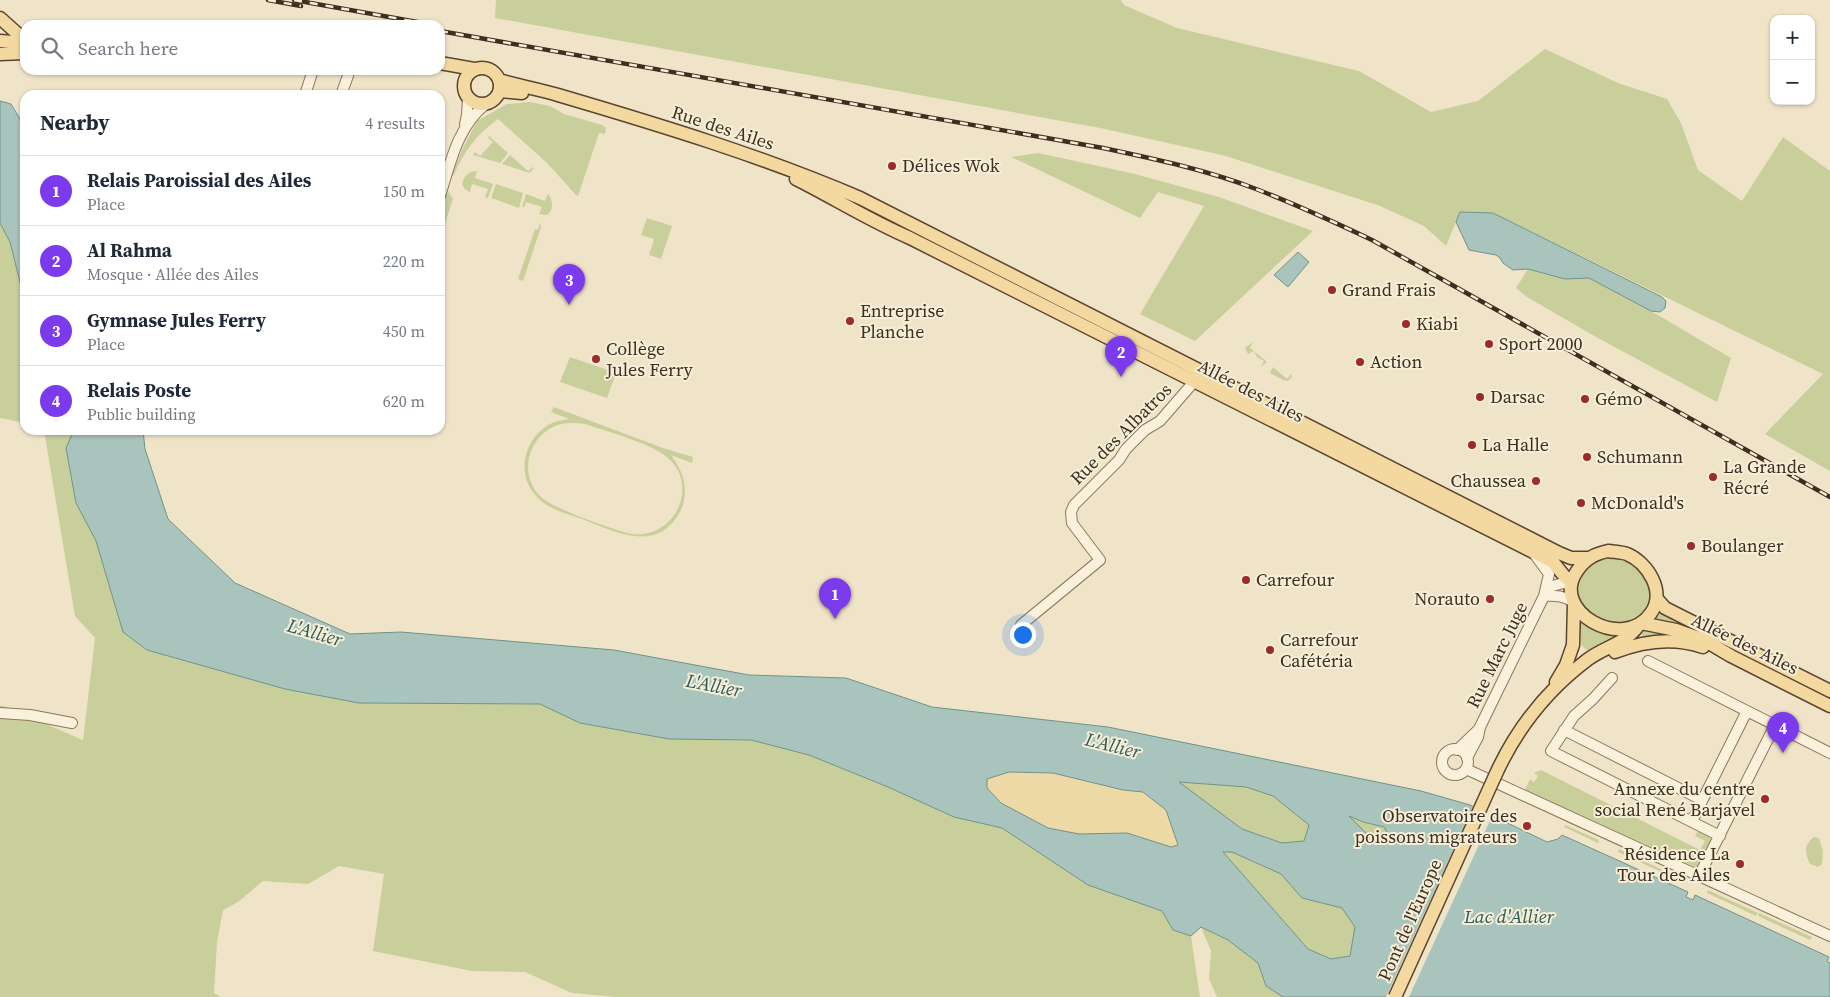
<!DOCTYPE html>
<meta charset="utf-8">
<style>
body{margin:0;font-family:"Source Serif 4",serif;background:#f6f6f7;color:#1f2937}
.controls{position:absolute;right:15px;top:15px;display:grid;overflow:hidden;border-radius:10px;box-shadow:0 1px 4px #0004}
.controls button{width:45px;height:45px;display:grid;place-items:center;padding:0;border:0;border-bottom:1px solid #e0e1e3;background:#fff;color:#1f2937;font:25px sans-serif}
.you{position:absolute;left:1022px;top:634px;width:18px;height:18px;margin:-12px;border:4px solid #fff;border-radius:50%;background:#1a73e8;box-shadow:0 0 0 8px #1a73e833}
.badge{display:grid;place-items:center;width:32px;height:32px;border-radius:50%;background:#7c3aed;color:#fff;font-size:16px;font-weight:700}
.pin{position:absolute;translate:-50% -41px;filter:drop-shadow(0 1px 2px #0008)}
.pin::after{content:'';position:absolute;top:26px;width:18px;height:15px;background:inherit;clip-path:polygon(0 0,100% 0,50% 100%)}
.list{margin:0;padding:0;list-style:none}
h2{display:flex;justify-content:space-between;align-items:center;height:65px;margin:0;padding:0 20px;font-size:21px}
h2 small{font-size:16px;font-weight:400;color:#747a83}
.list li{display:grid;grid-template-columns:32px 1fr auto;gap:15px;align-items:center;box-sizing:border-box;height:70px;padding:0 20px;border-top:1px solid #e0e1e3}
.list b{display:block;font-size:19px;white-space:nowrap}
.list p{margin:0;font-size:16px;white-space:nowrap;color:#747a83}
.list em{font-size:16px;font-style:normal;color:#747a83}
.icon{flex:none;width:28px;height:28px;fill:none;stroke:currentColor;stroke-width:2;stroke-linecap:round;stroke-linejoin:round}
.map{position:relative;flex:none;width:1830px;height:997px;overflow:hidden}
.search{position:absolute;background:#fff;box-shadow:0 1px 4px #0004;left:20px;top:20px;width:425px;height:55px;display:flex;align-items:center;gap:12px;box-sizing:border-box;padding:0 18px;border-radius:15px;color:#747a83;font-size:19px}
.panel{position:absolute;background:#fff;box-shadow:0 1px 4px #0004;left:20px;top:90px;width:425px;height:345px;border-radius:15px}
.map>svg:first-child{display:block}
.green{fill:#c9cf9b;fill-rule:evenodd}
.sand{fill:#ecd9a5}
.water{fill:#a9c4bc;stroke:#6f938a;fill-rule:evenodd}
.pier{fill:#f0e4c8}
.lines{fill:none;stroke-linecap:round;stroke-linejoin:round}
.minor-casing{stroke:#8d765c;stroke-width:12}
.major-casing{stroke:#5b4430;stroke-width:15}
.minor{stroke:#faf1dc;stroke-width:10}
.major{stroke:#f3d9a0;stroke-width:12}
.rail-casing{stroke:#3d2e20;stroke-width:4.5}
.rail{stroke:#f7eed8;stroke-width:2.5;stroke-dasharray:8;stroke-linecap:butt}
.major-bridge-casing{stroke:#5b4430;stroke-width:15;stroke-linecap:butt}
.major-bridge{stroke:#f3d9a0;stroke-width:12}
.poi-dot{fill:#9e2a2b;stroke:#f7eed8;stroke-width:2}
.labels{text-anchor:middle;stroke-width:4;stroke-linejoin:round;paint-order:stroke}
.street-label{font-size:18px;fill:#3d2e20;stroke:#f7eed8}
.poi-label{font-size:18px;fill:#3d2e20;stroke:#f7eed8;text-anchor:start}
.water-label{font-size:19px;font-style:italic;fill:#2f5d5a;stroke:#f7eed8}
</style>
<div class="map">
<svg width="1830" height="997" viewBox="0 0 1830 997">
<rect width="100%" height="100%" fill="#f0e4c8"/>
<path class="green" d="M496,0H1121L1124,5L1177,28L1359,71L1431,112L1478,101L1545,49L1618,83L1667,99L1681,123L1698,170L1742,201L1783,137L1830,171V471L1765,434L1823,374L1493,213L1460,212L1446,246L1424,226L1380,206L1226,156L1100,128L495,18Z
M530,102L550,106L564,114L602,125L606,128L605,134L599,133L578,196L576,195L547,163L498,119C477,134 464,151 454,175L451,176L463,148L477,121L507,104Z
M489,136L508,153L500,163L473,155L475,152L480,156L493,142L488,138Z
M1038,153L1131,173L1219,197L1313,231L1195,341L1140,314L1204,206L1158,192L1140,218L1011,157Z
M510,155L528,171L533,167L534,168L530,173L502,164Z
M477,171L475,178L493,184L488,198L485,197L488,189L472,184L470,192C455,186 465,171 477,171Z
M496,184L523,193L519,208L491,198Z
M449,192L453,199L440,239C440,225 438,203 449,192Z
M526,194L545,201L548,194L549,195C553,202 554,211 546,215L539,214L542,207L526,202L524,207H522Z
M647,218L672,226L661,259L649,255L654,239L641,235Z
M0,223L10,242L25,302V423L0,418Z
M540,223L541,227L523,281L518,279L535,229L538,230Z
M1528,269L1565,279L1589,278L1651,311L1731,358L1717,402L1596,337L1527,297L1516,288Z
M1253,342L1250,348L1267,362L1261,367L1264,361L1257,357L1254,351L1248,354L1245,348Z
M570,357L616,373L607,398L560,382Z
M1273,367L1287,379L1291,374L1292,377L1288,381L1283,380L1270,373Z
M554,407L663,448L693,457L692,463L671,455C684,472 690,492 680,512C657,554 615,532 582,519C567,514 550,510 538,498C515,476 523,439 550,424C556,421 562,420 569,419L551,412ZM576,423L585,424C606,431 656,445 669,459C700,488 673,539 632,534C616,531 552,508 541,497C519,476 527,440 553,427C561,423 568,423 576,423Z
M44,430H74L66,448L76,503L96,541L123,632L147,650L285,689L359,703L540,704L580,723L669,739L751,740L809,755L888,787L954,817L1002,828L1088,885L1162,911L1173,930L1191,936L1200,997H616L572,993L525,972L472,971L373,951L384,874L339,866L308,884L263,881L238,902L223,910L217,942L214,993L221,997H0V706H4L83,740L95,638L75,616Z
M1607,559C1614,559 1620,559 1626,562C1649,571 1658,601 1639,618C1635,621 1629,621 1624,622C1616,625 1606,624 1599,619C1590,612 1582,607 1579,596C1573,576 1590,562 1607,559Z
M1660,610L1739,650L1737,653L1653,621Z
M1580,619C1593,630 1605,635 1622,634L1589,651L1584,648L1581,644Z
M1646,629L1679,635L1643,638L1641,633Z
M1541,770L1700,850L1705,841L1695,836L1698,831L1709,836L1711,840L1697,867H1695L1567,809L1565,811L1524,792L1530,779L1534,782L1538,776L1534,773Z
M1178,782L1246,787L1273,796L1309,825L1304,841L1282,843L1242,829Z
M1347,814L1363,822L1384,827L1388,834L1382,839L1367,834Z
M1567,819L1695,877L1694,880L1566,822Z
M1565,825L1599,840L1598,843L1564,827Z
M1814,837L1819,838L1823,851L1822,864L1818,867L1810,864C1805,854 1803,845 1814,837Z
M1619,849L1669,873L1668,875L1618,852Z
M1222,851L1232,852L1281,874L1302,898L1342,908L1355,927L1350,956L1331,959L1308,949Z
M1708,890L1758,913L1756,916L1707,893Z
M1759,913L1812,937L1810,940L1758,916Z
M1201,927L1228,940L1258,963L1266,986L1283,997H1217L1209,979L1211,951Z"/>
<path class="sand" d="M1009,772L1053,773L1123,790L1143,792L1166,810L1178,845L1172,847L1127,833L1079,834L1048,828L1001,803L987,788V779Z"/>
<path class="water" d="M0,101L11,104L25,127V302L10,242L0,223Z
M1460,212L1493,213L1662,297L1666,301L1665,308L1660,312L1651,311L1589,278L1565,279L1528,269L1513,270L1503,263L1500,258L1496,255L1469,250L1456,222Z
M1298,252L1309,262L1288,287L1274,275Z
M74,430H143L145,449L168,519L235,583L350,634L401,632L614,650L749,675L846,678L932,707L1108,727L1421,791L1470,805L1547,842L1558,839L1562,835L1688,892L1686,897L1693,900L1695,895L1829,957L1827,961L1830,963V997H1283L1266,986L1258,963L1228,940L1201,927L1191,936L1173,930L1162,911L1088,885L1002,828L954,817L888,787L809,755L751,740L669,739L580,723L540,704L359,703L285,689L147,650L123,632L96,541L76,503L66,448ZM1009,772L1053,773L1123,790L1143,792L1166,810L1178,845L1171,847L1127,833L1079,834L1048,828L1001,803L987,788V779ZM1179,782L1246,787L1273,796L1309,825L1304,841L1282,843L1242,829ZM1349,816L1363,822L1384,827L1388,834L1382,839L1367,834ZM1223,852H1232L1281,874L1302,898L1342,908L1355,927L1350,956L1331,959L1308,949Z"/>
<path class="pier" d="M1474,804L1493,814L1409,997H1386Z"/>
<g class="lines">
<defs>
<path id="minor" d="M305,95L313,70
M341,95L350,70
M465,124L467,115L468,98
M440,196C450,164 458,125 486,104
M1546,588L1563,583L1571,584
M1544,596C1556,595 1563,596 1574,602
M1021,625L1100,560L1072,523L1071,512L1074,505L1119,460L1126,449L1145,430L1160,421L1199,376
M1648,661L1830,753
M1612,678L1593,699L1574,716L1551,751L1720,836
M0,713L30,715L72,723
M1564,730L1702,800
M1442 762a13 13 0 1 1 26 0a13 13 0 1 1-26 0Z
M1457,750L1480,728
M1467,758L1478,737L1480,727L1544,596L1549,574L1535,555
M1466,769L1830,936
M1692,821L1747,711
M1699,876L1775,725"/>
<path id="major" d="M0,18L19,35L25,37
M0,41L25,43
M0,54L25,53
M440,63L474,69
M464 86a18 18 0 1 1 36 0a18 18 0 1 1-36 0Z
M499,80C519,86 538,89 558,95C660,125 762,156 860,198L1559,553L1571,558H1589
M500,91L522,93
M796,179C834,198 870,221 910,238L1553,562L1565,577L1571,581
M1608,551C1614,552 1621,552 1627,554C1648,563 1666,592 1651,613C1623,653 1549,611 1577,571C1585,559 1594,554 1608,551Z
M1657,599L1665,608L1830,691
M1641,623L1676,630L1704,640L1731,656L1830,706
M1615,652C1643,641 1674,637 1703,647
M1556,682L1566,665L1573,645L1574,603
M1495,776C1516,729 1546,691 1587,660C1604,647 1625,644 1638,626"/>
</defs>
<use href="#minor" class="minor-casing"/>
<use href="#major" class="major-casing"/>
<use href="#minor" class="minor"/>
<use href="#major" class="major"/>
<defs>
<path id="rail" d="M268,0L301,6
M294,0L434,25
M440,31L1103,148C1155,159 1207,170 1256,189C1295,204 1334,222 1372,240L1830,497"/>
</defs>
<use href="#rail" class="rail-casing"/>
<use href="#rail" class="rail"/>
<defs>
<path id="major-bridge" d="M1395,997L1495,776"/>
</defs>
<use href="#major-bridge" class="major-bridge-casing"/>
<use href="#major-bridge" class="major-bridge"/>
</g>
<g class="poi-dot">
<circle cx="892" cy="166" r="5"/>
<circle cx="1332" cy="290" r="5"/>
<circle cx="850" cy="321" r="5"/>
<circle cx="1406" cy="324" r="5"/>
<circle cx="1489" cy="344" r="5"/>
<circle cx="596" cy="359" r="5"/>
<circle cx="1360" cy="362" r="5"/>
<circle cx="1480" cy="397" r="5"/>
<circle cx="1585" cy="399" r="5"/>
<circle cx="1472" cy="445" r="5"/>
<circle cx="1587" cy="457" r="5"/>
<circle cx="1713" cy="477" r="5"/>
<circle cx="1536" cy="481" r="5"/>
<circle cx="1581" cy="503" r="5"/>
<circle cx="1691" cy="546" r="5"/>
<circle cx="1246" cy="580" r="5"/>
<circle cx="1490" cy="599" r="5"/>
<circle cx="1270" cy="650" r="5"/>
<circle cx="1765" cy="799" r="5"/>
<circle cx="1527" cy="826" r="5"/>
<circle cx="1740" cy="864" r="5"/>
</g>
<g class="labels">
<g class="street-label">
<text transform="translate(723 128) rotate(18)" y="6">Rue des Ailes</text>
<text transform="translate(1251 391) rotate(27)" y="6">Allée des Ailes</text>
<text transform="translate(1121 434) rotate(-45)" y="6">Rue des Albatros</text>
<text transform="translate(1745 644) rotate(26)" y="6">Allée des Ailes</text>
<text transform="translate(1497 655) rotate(-64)" y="6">Rue Marc Juge</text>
<text transform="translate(1410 920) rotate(-66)" y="6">Pont de l'Europe</text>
</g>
<g class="poi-label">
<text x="902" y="172">Délices Wok</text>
<text x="1342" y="296">Grand Frais</text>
<text x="860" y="317">Entreprise<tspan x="860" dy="21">Planche</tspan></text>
<text x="1416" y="330">Kiabi</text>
<text x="1499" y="350">Sport 2000</text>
<text x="606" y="355">Collège<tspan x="606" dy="21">Jules Ferry</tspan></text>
<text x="1370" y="368">Action</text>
<text x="1490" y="403">Darsac</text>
<text x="1595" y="405">Gémo</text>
<text x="1482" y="451">La Halle</text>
<text x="1597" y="463">Schumann</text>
<text x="1723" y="473">La Grande<tspan x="1723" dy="21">Récré</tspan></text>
<text x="1526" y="487" text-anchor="end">Chaussea</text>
<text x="1591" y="509">McDonald's</text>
<text x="1701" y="552">Boulanger</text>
<text x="1256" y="586">Carrefour</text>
<text x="1480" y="605" text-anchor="end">Norauto</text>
<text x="1280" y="646">Carrefour<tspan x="1280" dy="21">Cafétéria</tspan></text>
<text x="1755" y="795" text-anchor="end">Annexe du centre<tspan x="1755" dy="21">social René Barjavel</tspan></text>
<text x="1517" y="822" text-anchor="end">Observatoire des<tspan x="1517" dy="21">poissons migrateurs</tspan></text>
<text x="1730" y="860" text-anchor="end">Résidence La<tspan x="1730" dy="21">Tour des Ailes</tspan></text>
</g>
<g class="water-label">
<text transform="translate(315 632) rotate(16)" y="7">L'Allier</text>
<text transform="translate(714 685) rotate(11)" y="7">L'Allier</text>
<text transform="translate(1113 745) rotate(14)" y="7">L'Allier</text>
<text x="1509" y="923">Lac d'Allier</text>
</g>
</g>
</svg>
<div class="controls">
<button>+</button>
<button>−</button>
</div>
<div class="you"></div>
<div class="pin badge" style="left:835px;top:619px">1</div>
<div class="pin badge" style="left:1121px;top:377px">2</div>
<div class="pin badge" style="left:569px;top:305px">3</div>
<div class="pin badge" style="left:1783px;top:753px">4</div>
<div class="search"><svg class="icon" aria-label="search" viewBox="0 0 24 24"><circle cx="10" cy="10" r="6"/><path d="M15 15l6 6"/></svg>Search here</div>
<section class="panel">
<h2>Nearby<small>4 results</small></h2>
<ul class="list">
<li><span class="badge">1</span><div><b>Relais Paroissial des Ailes</b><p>Place</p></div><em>150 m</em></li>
<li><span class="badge">2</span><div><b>Al Rahma</b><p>Mosque · Allée des Ailes</p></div><em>220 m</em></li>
<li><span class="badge">3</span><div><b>Gymnase Jules Ferry</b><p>Place</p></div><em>450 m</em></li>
<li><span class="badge">4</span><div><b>Relais Poste</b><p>Public building</p></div><em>620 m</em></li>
</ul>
</section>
</div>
